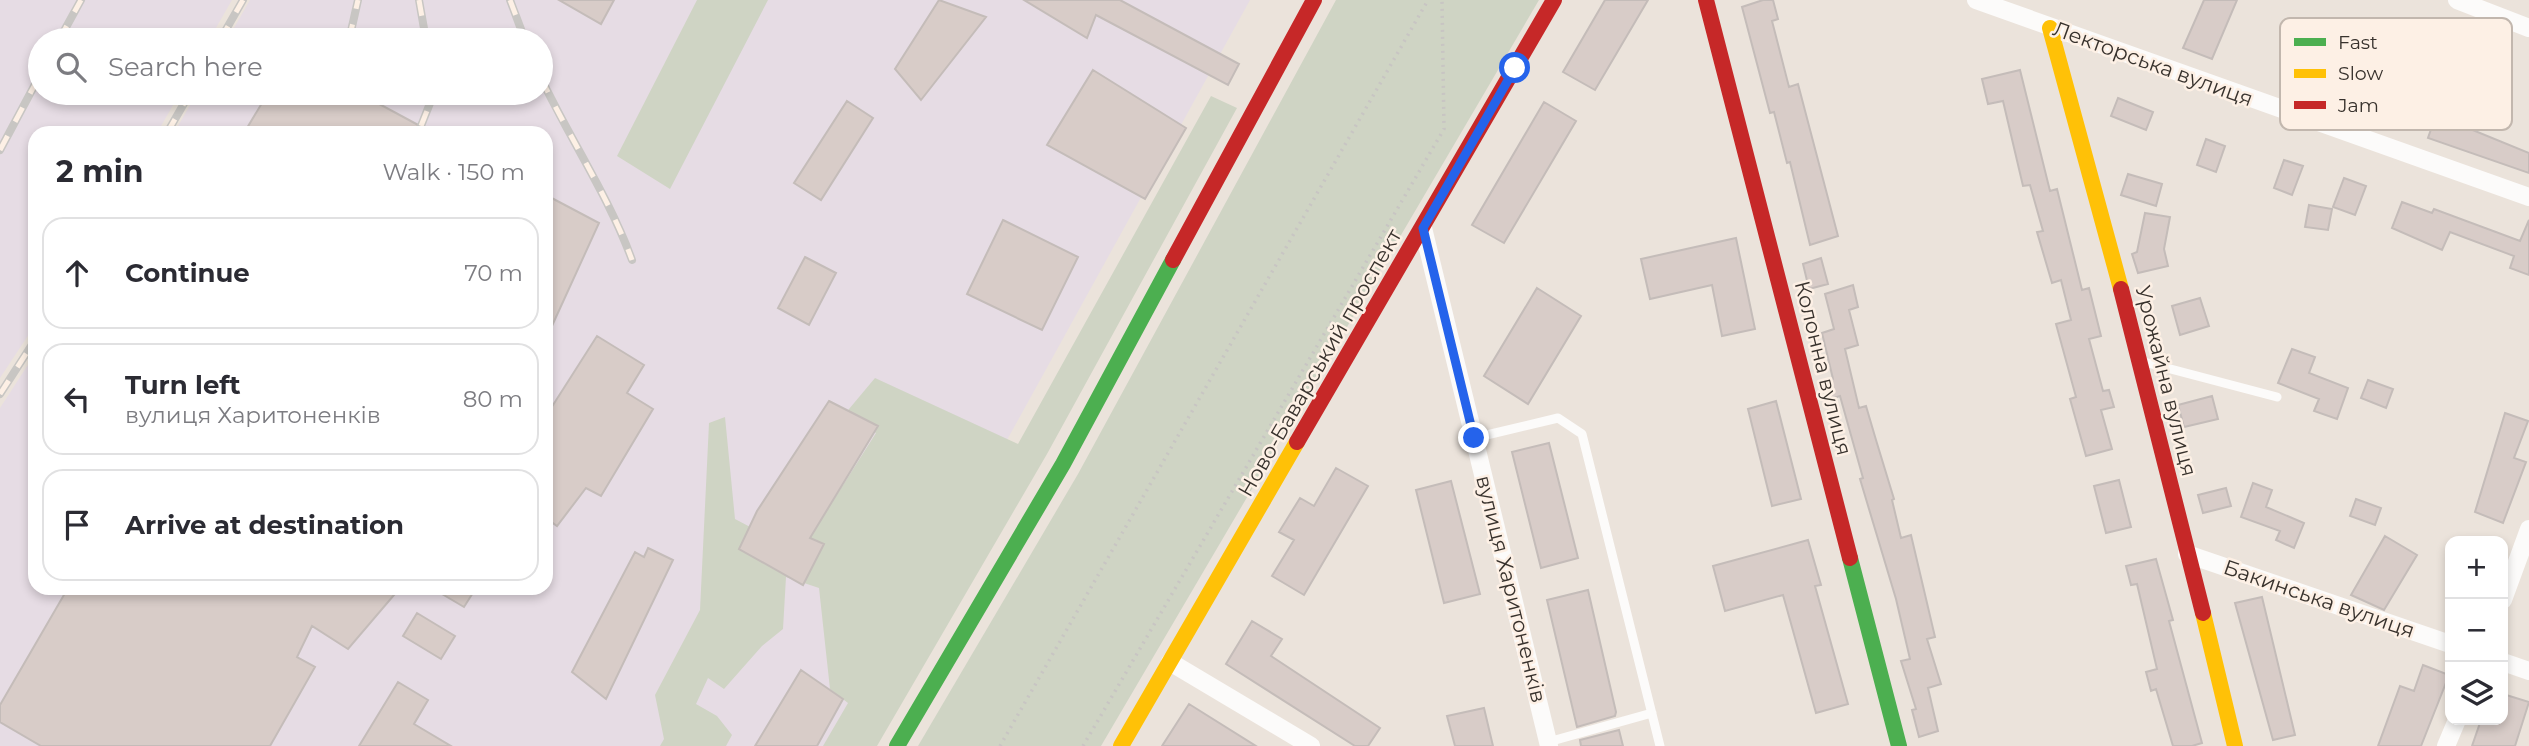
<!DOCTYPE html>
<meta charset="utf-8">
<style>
body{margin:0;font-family:Montserrat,sans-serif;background:#f7f7f7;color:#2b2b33}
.controls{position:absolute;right:21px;bottom:21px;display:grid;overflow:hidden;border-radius:14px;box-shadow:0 4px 10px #0003}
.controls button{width:63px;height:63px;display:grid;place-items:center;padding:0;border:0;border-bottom:2px solid #e1e1e2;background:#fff;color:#2b2b33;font:35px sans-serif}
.stop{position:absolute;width:21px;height:21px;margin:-16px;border:5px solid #2563eb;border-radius:50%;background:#fff}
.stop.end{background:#2563eb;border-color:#fff;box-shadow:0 2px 7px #0008}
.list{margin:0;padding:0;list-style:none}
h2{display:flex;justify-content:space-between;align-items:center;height:91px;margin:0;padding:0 28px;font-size:30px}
h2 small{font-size:23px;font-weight:400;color:#7c7c81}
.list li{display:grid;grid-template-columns:46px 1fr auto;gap:21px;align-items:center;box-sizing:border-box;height:112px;margin:0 14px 14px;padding:0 14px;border:2px solid #e1e1e2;border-radius:21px}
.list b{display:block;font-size:26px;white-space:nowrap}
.list p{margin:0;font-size:23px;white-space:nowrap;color:#7c7c81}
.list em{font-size:23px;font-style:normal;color:#7c7c81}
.icon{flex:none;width:38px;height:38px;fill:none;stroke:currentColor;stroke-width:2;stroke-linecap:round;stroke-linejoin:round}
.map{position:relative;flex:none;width:2529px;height:746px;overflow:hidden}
.search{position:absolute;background:#fff;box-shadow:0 4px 10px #0003;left:28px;top:28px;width:525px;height:77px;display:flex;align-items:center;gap:18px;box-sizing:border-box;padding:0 24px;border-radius:38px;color:#7c7c81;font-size:26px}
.panel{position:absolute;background:#fff;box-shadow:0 4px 10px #0003;left:28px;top:126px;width:525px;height:469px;border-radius:21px}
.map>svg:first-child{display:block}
.industrial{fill:#e6dce4}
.green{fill:#cfd4c4}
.building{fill:#d8ccc8;stroke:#c4bcb9;stroke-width:2}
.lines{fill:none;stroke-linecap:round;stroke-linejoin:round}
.path{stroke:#c8c5c3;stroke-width:3.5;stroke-dasharray:2 5;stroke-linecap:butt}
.lane{stroke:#fcfbfa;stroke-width:9}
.street{stroke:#fcfbfa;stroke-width:18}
.fast{stroke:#4caf50;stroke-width:16}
.slow{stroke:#ffc107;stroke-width:16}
.jam{stroke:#c62828;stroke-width:16}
.rail-casing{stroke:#c8c6c3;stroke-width:8}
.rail{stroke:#fdf0e5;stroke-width:5;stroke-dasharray:16;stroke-linecap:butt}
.route{stroke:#2563eb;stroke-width:9}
.labels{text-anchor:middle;stroke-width:5;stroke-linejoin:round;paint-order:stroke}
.street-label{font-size:21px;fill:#38322d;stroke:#fdf0e5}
.key{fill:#fdf0e5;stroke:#c2b7ae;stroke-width:2}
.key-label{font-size:19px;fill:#38322d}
</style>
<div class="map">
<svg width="2529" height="746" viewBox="0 0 2529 746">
<rect width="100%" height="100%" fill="#ebe3db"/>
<path class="industrial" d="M0,0H232L209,40H40V93H180L157,133H35V325L0,378Z
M250,0H1250L838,746H0V408L35,354V588H546V133H174L197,93H541V40H227Z"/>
<path class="green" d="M697,0H768L670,189L617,156Z
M1336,0H1539L1101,746H918L1078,474Z
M1211,96L1237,108L1047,454L877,746H823L848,703L830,689L819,588L786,577L783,629L762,646L724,689L708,678L696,704L717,716L732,735L726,746H660L664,739L655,695L700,610L709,423L725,417L735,519L800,553L876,433L844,415L875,378L1018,444Z"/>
<path class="building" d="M559,0H614L601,24Z
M939,0L986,17L921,100L895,69Z
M1024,0H1120L1239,64L1228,85L1096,15L1087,38Z
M1605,0H1648L1595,90L1563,72Z
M1763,0H1773L1778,19L1772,21L1789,87L1798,84L1838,236L1810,245L1790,162L1787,163L1774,112L1770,113L1742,7Z
M2204,0H2237L2212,59L2183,48Z
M1093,70L1186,128L1145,199L1047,145Z
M2020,70L2050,191L2057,189L2082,290L2089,288L2101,336L2089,339L2103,391L2109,390L2114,407L2101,410L2112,449L2086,456L2070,399L2076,397L2056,324L2071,320L2061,280L2052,283L2037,232L2043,231L2030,185L2023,186L2003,101L1988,104L1982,79Z
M268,93H359L433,133H244Z
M2118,98L2153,112L2146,130L2111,116Z
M847,101L873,118L821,200L794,183Z
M1544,102L1576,121L1504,243L1472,225Z
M2436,115L2529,153V173L2428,138Z
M2206,139L2225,146L2216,172L2197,165Z
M2284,160L2303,166L2292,195L2274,188Z
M2128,174L2162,184L2156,206L2121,195Z
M2344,178L2366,186L2355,215L2333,207Z
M546,195L599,223L546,339Z
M2402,202L2432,213L2434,209L2520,241L2529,220V275L2510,268L2514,256L2450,232L2442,250L2392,228Z
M2309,205L2332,209L2328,230L2305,227Z
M2145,213L2170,217L2164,249L2168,266L2138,273L2132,254L2137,252Z
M1003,220L1078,257L1042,330L967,294Z
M1736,238L1755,329L1722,336L1712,285L1650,299L1641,259Z
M805,257L836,273L809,325L778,308Z
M1821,258L1828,284L1809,289L1803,264Z
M1853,285L1858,307L1849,310L1858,345L1845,349L1859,408L1866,406L1876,440L1894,499L1892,500L1901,538L1911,535L1935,637L1927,639L1941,684L1928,688L1938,731L1919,737L1912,710L1916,709L1901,661L1910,659L1896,599L1860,479L1863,478L1840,396L1830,399L1826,382L1833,379L1822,333L1834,329L1825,294Z
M1537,288L1581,316L1528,404L1484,376Z
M2200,298L2209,326L2180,335L2172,306Z
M597,336L644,365L627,393L653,409L601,496L586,488L557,526L546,518V416Z
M2292,349L2315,357L2309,373L2348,388L2337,419L2314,411L2319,399L2278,383Z
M2368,380L2393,389L2386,408L2361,398Z
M2212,396L2218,419L2184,427L2178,405Z
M829,401L878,426L810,538L824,544L803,585L739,549L757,511Z
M1776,401L1801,499L1772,506L1748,409Z
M2505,413L2528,421L2514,458L2526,462L2503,523L2475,512Z
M1549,443L1578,558L1541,568L1512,452Z
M1336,468L1368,486L1304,595L1272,576L1294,540L1279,532L1300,498L1314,506Z
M2119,480L2131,527L2106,533L2094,486Z
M1451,481L1480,594L1444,603L1416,490Z
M2253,483L2272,490L2266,507L2304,523L2294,548L2276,540L2280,531L2241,517Z
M2226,488L2231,506L2203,513L2198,495Z
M2356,499L2381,508L2375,525L2350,516Z
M2385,536L2417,555L2384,610L2351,595Z
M1808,540L1821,585L1815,586L1848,704L1816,713L1783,595L1725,611L1713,566Z
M648,548L673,560L606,699L572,672L635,552L644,557Z
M2156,559L2173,620L2169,621L2202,743L2192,746H2173L2156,689L2151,691L2146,672L2157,669L2137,584L2131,585L2126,566Z
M68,588H400L348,649L312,626L297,657L315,667L270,746H41L0,722V705Z
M432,588H476L464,607Z
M1588,590L1616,712L1615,716L1577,727L1547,600Z
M2262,597L2295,735L2273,740L2235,603Z
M417,613L455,636L441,659L403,636Z
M1252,621L1282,639L1271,656L1380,728L1368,746H1355L1226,664Z
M2423,665L2449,675L2421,746H2378L2400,686L2414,691Z
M801,670L843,699L817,746H755Z
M398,682L428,700L414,724L451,746H359Z
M2503,694L2529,702L2515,746H2472L2481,720H2503Z
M1189,704L1256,746H1162Z
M1484,708L1493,746H1455L1447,716Z
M1619,730L1623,746H1581L1580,740Z"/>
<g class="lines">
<path class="path" d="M1000,746L1428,0
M1083,746L1444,129L1442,0"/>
<path class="lane" d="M2144,362L2277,397
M1474,438L1558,418L1582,434L1660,746
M1548,742L1652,713"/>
<path class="street" d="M1976,0L2529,197
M2457,0L2529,28
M1423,228L1549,746
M2187,554L2450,644
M2503,600L2529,529
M1170,662L1311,746
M2503,662L2529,671
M2446,746L2457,720"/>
<path class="fast" d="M1850,558L1899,746
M897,746L1063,464L1173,260"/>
<path class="slow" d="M2050,28L2121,289
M2203,613L2235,746
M1121,746L1297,442"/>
<path class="jam" d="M1706,0L1850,558
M1173,260L1314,0
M2121,289L2203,613
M1297,442L1554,0"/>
<defs>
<path id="rail" d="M419,0L426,40
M510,0L525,40
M59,40L81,0
M220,40L243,0
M349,40L358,0
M541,78C570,139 609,197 632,260
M421,126L434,93
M167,133L190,93
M0,150L40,75
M0,394L35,340"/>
</defs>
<use href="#rail" class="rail-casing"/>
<use href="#rail" class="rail"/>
</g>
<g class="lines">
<path class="route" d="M1474,438L1423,228L1515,68"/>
</g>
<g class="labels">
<g class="street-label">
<text transform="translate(2153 64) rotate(20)" y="7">Лекторська вулиця</text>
<text transform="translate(1320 363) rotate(-60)" y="7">Ново-Баварський проспект</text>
<text transform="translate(1823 368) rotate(76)" y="7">Колонна вулиця</text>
<text transform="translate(2166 381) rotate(76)" y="7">Урожайна вулиця</text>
<text transform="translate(1511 589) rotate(76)" y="7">вулиця Харитоненків</text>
<text transform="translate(2319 599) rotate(19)" y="7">Бакинська вулиця</text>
</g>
</g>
<rect x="2280" y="18" width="232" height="112" rx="10" class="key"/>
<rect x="2294" y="38" width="32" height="8" fill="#4caf50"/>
<rect x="2294" y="69" width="32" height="9" fill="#ffc107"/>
<rect x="2294" y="101" width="32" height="8" fill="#c62828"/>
<g class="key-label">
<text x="2338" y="49">Fast</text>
<text x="2338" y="80">Slow</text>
<text x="2338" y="112">Jam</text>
</g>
</svg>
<div class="controls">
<button>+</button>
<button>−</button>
<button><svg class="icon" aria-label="layers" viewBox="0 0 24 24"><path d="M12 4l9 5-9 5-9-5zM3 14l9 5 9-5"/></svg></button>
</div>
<div class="stop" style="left:1515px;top:68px"></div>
<div class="stop end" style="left:1474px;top:438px"></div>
<div class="search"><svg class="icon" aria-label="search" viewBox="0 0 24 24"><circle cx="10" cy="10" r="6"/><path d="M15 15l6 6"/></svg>Search here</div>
<section class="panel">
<h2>2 min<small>Walk · 150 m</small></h2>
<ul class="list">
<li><svg class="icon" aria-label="ahead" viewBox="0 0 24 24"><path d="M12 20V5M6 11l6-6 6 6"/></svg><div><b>Continue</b></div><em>70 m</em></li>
<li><svg class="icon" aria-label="left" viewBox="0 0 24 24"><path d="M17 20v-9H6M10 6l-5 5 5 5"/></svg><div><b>Turn left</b><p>вулиця Харитоненків</p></div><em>80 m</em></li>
<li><svg class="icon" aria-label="arrive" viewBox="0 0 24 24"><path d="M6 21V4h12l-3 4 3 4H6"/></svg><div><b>Arrive at destination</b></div></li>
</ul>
</section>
</div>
